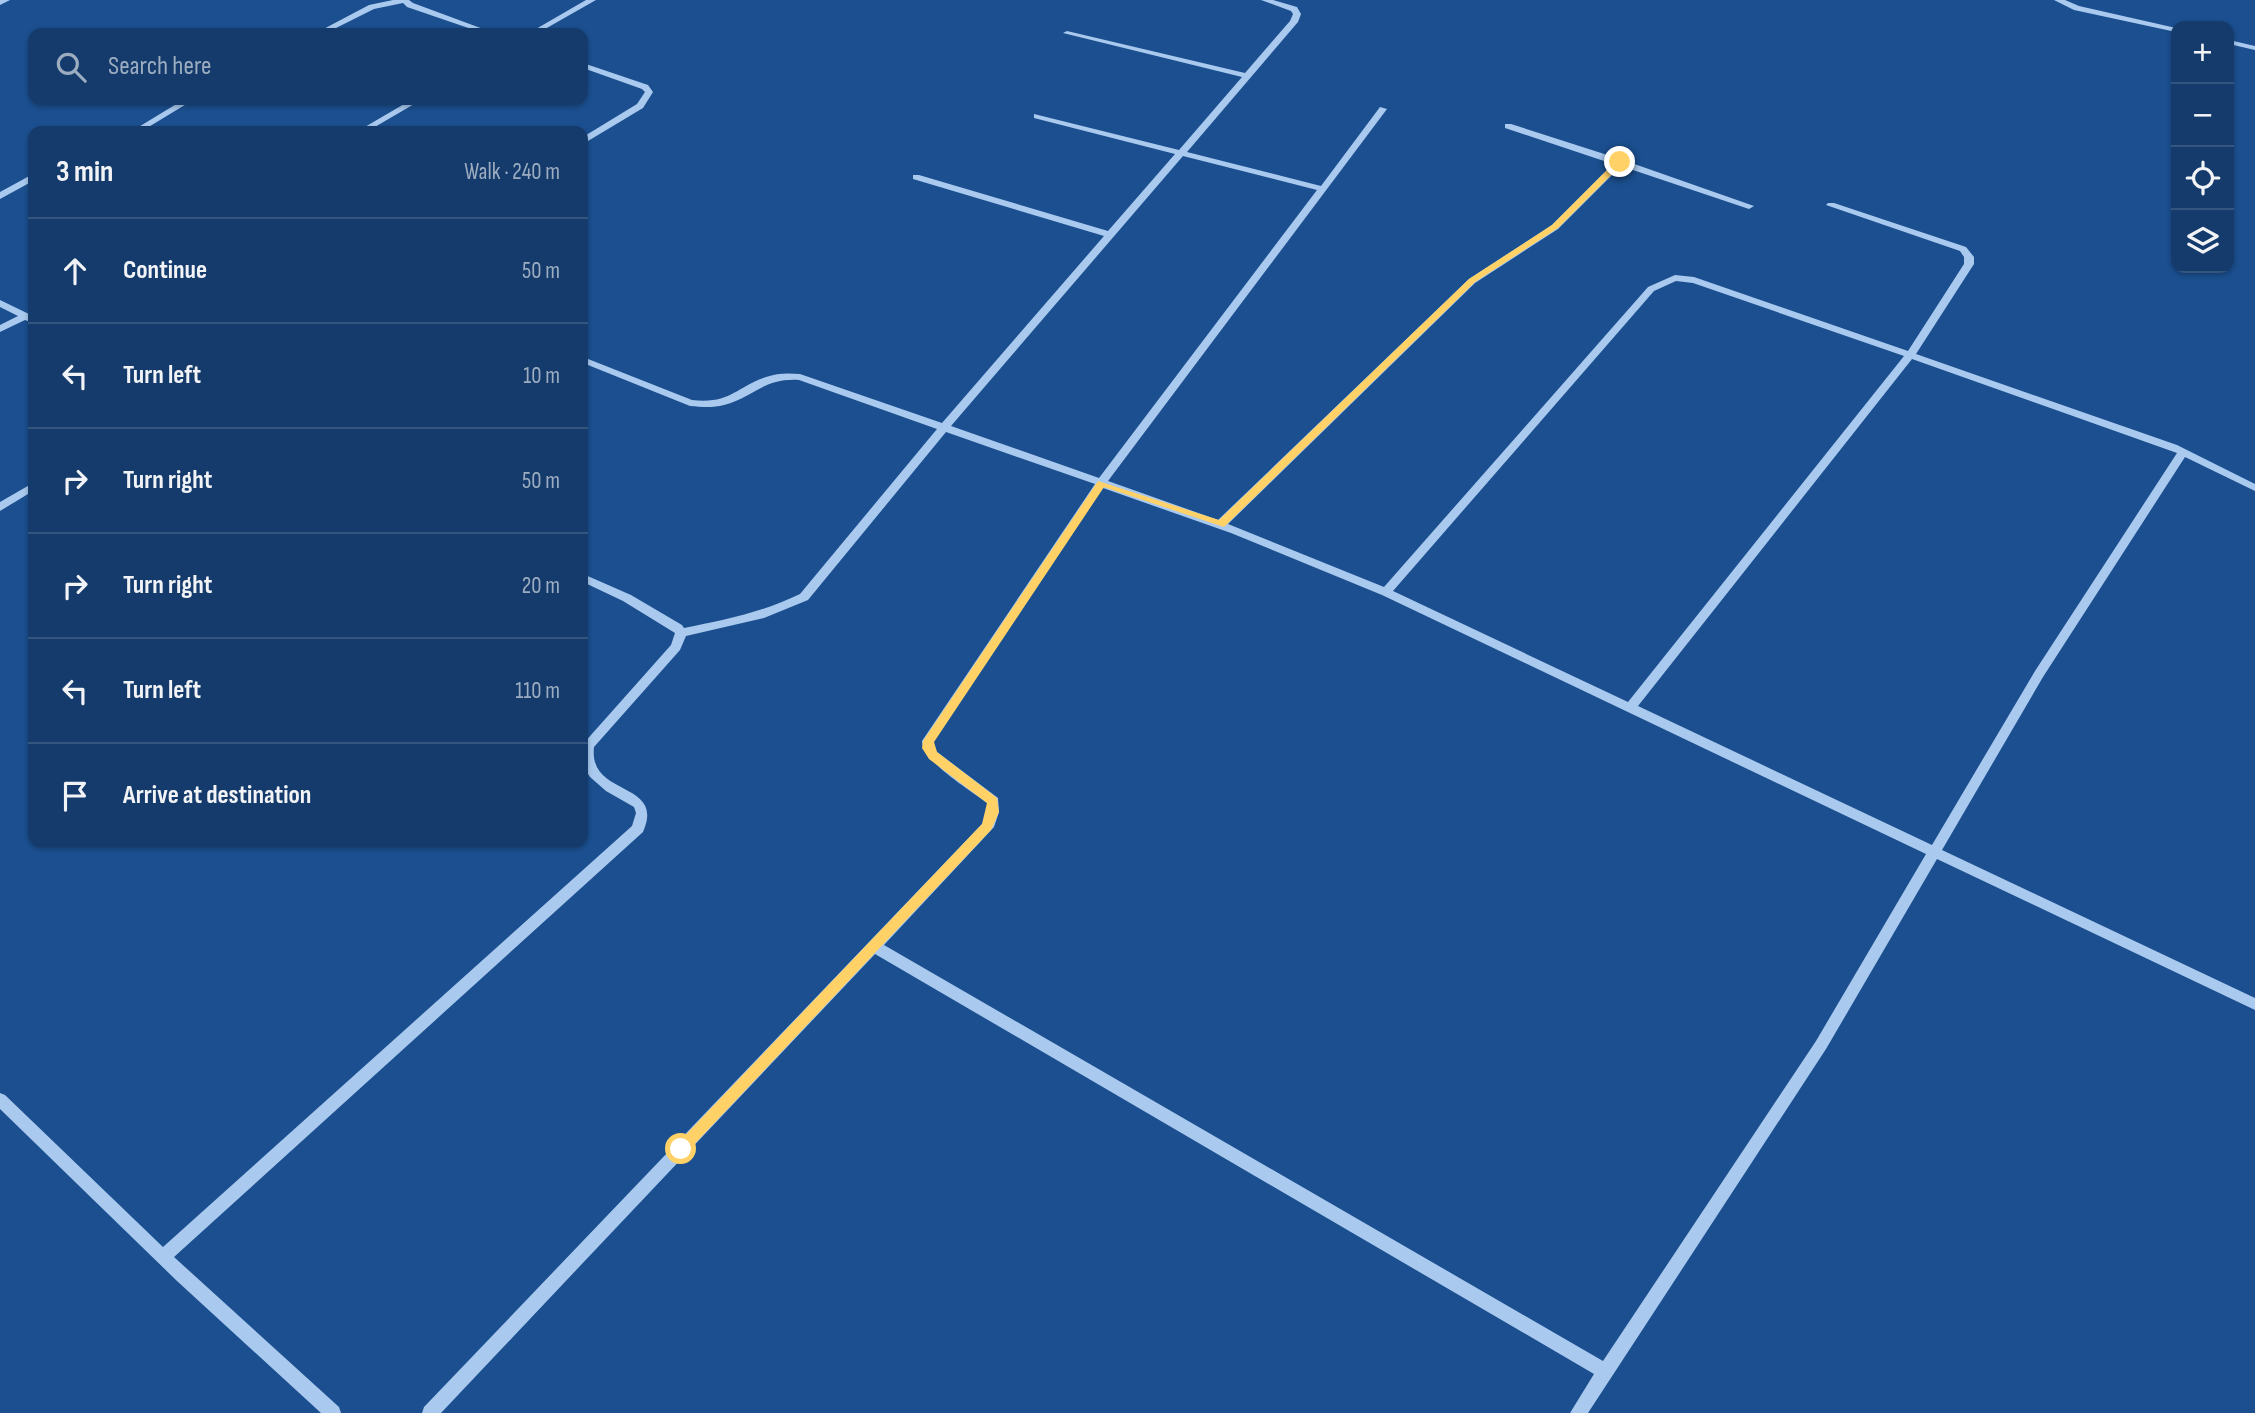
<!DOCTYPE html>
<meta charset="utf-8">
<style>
body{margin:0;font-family:"Sofia Sans Condensed",sans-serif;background:#1d4271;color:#f1f3f6}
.controls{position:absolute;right:21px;top:21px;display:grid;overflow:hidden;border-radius:14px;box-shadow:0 2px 5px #0004}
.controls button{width:63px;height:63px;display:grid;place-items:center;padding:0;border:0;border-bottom:2px solid #33557e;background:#143b6b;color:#f1f3f6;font:35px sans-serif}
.stop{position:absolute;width:21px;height:21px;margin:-16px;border:5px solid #ffd166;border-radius:50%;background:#fff}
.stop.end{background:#ffd166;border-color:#fff;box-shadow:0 2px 7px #0008}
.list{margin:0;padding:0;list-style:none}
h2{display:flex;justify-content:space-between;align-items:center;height:91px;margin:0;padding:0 28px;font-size:30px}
h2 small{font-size:23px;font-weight:400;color:#9dadc1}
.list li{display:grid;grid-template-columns:46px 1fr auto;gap:21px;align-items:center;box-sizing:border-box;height:105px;padding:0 28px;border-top:2px solid #33557e}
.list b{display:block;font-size:26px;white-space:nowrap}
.list em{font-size:23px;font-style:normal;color:#9dadc1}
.icon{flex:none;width:38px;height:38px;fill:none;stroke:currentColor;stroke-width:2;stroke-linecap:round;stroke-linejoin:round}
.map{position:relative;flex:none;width:2255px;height:1413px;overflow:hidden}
.search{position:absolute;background:#143b6b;box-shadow:0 2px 5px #0004;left:28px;top:28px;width:560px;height:77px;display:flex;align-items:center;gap:18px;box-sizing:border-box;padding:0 24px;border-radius:14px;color:#9dadc1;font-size:26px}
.panel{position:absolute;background:#143b6b;box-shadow:0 2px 5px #0004;left:28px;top:126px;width:560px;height:721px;border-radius:14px}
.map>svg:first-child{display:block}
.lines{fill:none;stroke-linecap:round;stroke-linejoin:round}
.minor{fill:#a9c9ee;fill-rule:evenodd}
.route{fill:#ffd166}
</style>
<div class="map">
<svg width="2255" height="1413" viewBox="0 0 2255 1413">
<rect width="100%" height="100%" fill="#1b4f8f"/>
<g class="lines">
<path class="minor" d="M0,0H10L0,5Z
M393,0H409L413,3L494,33H483L407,7L403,3L374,9L326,33H316L369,5Z
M586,0H596L538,33H529Z
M1261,0H1273L1297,7L1301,14L1298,22L1187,152L1321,186L1380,107L1387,109L1108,481L1218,520L1469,279L1552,225L1613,164L1505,128V124H1511L1623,160L1754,206L1749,209L1746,208L1621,166L1558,229L1475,283L1228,524L1384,587L1648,287L1675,275L1694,277L1908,351L1964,264V257L1960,251L1826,205L1828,203H1834L1966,247L1974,257V264L1916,354L2177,445L2255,484V491L2185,457L2043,677L1942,850L2255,998V1010L1937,859L1826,1049L1588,1413H1570L1594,1374L875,954L441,1413H422L424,1407L982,824L987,812V803C970,790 922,761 922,741L1095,484L946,432L808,600L764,618L686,636L680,650L594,747C588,798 666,780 643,832L174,1257L339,1407L341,1413H321L177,1281L0,1109V1093L5,1095L163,1247L632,826L636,813L634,807L606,791L590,777L583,766V744L671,645L675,633L623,601L583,582V574L631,595L682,625L684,628C724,620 763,612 800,594L937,429L799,380C763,378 754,397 724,405C713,408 702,407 690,406L583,363V357L692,400C731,404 734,388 766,377C777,373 788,373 800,374L942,423L1104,236L913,179V175H919L1108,231L1175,154L1034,118V114L1179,150L1242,77L1063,33L1067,31L1245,73L1290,21L1293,14L1291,11ZM1183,156L1317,190L1099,478L951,426ZM1676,281L1693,283L1904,356L1628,702L1393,591L1654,291ZM1912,359L2177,453L2035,671L1932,845L1638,706ZM1103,488L1231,533L1382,595L1926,854L1816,1041L1603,1361L884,945L994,827L999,812L998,798L937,752L934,747V741Z
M2054,0H2065L2079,6L2176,28V32L2074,10Z
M2229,40L2255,46V50L2229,44Z
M583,63L648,85L653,92L643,108L583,144V137L637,104L645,92L642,89L583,68Z
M183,100H193L142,131H132Z
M411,100H421L368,131H358Z
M33,174V181L0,199V192Z
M0,300L33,316V323L25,320L0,332V325L18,316L0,307Z
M33,483V491L0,511V502Z"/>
</g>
<path class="route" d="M1617,160L1624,162L1558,228L1475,282L1224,527L1104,487L934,742L937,752L997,798L999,812L991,830L686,1153H676V1145L982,824L987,803L929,759L922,748L923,741L1098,481L1219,520L1469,279L1552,225Z"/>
</svg>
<div class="controls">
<button>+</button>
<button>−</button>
<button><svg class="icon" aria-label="locate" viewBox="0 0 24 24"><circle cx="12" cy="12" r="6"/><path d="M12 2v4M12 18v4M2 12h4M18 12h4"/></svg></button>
<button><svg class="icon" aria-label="layers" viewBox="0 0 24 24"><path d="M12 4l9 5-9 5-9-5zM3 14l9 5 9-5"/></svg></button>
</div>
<div class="stop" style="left:681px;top:1149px"></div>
<div class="stop end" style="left:1620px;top:162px"></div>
<div class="search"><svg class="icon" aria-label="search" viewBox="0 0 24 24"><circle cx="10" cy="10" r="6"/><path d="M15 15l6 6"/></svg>Search here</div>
<section class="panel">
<h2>3 min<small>Walk · 240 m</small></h2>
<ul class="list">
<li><svg class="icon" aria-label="ahead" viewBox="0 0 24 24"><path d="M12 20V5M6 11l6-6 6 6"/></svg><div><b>Continue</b></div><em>50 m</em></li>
<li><svg class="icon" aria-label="left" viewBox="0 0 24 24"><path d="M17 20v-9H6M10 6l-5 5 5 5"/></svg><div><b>Turn left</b></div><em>10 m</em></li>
<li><svg class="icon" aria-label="right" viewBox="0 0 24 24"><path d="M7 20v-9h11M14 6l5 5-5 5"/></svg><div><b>Turn right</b></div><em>50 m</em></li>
<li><svg class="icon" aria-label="right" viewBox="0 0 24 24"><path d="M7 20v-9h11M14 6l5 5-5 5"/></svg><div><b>Turn right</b></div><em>20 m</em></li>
<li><svg class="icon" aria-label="left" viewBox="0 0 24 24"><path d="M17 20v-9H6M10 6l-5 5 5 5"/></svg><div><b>Turn left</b></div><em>110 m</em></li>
<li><svg class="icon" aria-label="arrive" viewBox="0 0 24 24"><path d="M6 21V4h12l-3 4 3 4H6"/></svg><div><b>Arrive at destination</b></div></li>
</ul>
</section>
</div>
